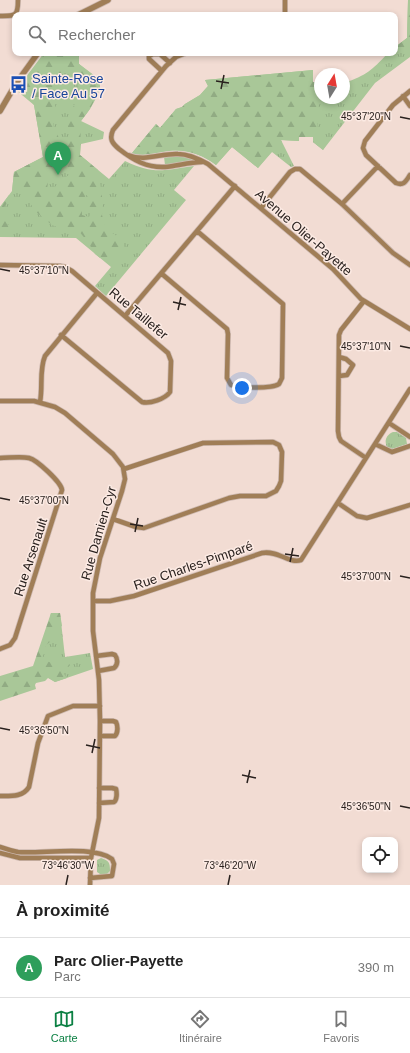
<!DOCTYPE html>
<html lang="fr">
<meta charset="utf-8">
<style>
body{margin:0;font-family:Arial,sans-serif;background:#f6f6f6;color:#222}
.controls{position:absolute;right:12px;bottom:12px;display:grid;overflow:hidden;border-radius:8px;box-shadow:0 2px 6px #0003}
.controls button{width:36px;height:36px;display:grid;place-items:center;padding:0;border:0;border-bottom:1px solid #e0e0e0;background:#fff;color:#222;font:20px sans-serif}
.compass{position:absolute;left:314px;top:68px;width:36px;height:36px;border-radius:50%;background:#fff;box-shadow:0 2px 6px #0003;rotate:11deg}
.you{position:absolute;left:242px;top:388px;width:14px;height:14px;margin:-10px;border:3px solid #fff;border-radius:50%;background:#1a73e8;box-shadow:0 0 0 6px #1a73e833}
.badge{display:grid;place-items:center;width:26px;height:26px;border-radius:50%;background:#0b8043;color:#fff;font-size:13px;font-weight:700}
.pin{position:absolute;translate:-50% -33px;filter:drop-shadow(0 1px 2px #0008)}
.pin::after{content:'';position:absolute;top:21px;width:14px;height:12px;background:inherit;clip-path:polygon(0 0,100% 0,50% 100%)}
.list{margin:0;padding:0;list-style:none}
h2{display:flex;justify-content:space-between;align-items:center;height:52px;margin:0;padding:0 16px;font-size:17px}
h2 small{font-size:13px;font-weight:400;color:#767676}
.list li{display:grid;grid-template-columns:26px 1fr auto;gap:12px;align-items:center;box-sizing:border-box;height:60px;padding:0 16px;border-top:1px solid #e0e0e0}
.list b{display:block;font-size:15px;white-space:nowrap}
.list p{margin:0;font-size:13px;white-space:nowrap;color:#767676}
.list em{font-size:13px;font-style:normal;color:#767676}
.icon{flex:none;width:22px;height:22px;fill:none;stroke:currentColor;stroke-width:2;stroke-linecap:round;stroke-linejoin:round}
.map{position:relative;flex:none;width:410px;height:885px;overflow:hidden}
.search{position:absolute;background:#fff;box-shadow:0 2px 6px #0003;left:12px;right:12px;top:12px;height:44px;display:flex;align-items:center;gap:10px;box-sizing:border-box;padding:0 14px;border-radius:8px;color:#767676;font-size:15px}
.sheet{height:112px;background:#fff}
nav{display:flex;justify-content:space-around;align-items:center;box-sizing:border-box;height:56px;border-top:1px solid #e0e0e0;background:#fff;font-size:11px;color:#767676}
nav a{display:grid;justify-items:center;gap:2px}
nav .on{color:#0b8043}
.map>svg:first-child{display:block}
.grass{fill:url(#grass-tufts)}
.forest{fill:url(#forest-firs);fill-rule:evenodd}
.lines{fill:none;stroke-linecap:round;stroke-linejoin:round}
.minor-casing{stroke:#cebab2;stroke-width:6}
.tertiary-casing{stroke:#cebab2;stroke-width:7}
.minor{stroke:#a07e57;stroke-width:4.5}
.tertiary{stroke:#a07e57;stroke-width:5.5}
.ticks{fill:none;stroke:#29211e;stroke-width:1.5}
.labels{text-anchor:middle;stroke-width:3;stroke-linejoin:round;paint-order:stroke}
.transit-label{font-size:13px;fill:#164399;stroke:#fceae3;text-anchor:start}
.street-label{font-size:13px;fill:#29211e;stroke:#fceae3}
.ticks-label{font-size:10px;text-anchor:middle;fill:#29211e;stroke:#fceae3;stroke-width:3;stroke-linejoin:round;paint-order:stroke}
</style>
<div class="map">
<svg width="410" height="885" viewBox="0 0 410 885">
<defs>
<pattern id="grass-tufts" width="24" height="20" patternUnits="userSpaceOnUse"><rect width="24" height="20" fill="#a9c798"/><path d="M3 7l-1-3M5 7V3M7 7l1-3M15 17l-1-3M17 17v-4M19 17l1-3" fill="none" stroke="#91ab83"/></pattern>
<pattern id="forest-firs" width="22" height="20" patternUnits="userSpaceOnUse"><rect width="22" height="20" fill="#a9c798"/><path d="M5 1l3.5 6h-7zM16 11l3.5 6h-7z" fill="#91ab83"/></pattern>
</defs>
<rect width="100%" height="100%" fill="#f2dcd3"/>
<path class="grass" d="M408,0H410V57L375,83L323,150L313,142V137H299V141L281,140L294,166L291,167L272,152L258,168L232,147L216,165C203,155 186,149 169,151C157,152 144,157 132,153L156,124L160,128L176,109L182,107L185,104L200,95L208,86L205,80L313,70V82H320V98H344V83C367,75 371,71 388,53H395V47L407,38Z
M44,53H79V64L100,80C101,95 90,109 81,121L104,132L103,139L81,144L80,155L109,179L125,161C155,175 163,170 194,166L174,190L186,200L106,296L95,286L111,267L76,238L0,237V207L12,191L14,172L43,157L34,105L16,90Z
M173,156H182L194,159V161L165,165L164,157Z
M393,432H397L406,438L407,444L392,449L387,447C384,441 386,435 393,432Z
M51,613H60L65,657L90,653L93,669L55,682L38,671Z
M101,858C109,861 110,862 110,871L107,874H100L97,872V860Z"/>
<path class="forest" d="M408,0H410V49C405,52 401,53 395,52V47L407,38Z
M53,53H79V64L100,80V88L90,109L81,121L80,155L98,170L103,203L102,215L104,223L109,231L120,238L125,248L120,258L115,260L100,258L95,254L88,242L77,229L68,231L52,225L36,212L21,190H17L12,191L14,172L43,157L34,105L26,94L25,91L28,82L32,74L41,63ZM63,69H66C72,77 79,82 80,92L67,121L70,138L66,147L67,157L63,166L66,168L69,167L71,169C69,181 57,177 53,193L51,194L47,189C48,185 48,178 50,174C52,169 60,166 62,161C66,153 60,143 58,136C58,133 55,132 54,128C52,122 55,118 56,113C56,107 54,100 53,94L54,92L60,91L63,84L59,76ZM87,195L90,200L89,207L93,210L89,217L82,215C82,208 80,199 87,195Z
M313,70V82H320L321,98L317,112L318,138H324L328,142L323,150L313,142V137H299V141L281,140L282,142L279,143L258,168L232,147L216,165C202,154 184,148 166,151C155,153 143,157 132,153L156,124L160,128L176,109L182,107L185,104L200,95L208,86L205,80Z
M9,195L10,199L4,207V212L1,214C5,222 13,227 8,237H0V207Z
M51,613H60L62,626L60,627H55C50,631 49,636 51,641L46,645L42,660L53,663L58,661L64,664H69L70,665L63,673L67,678L55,682L48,678L45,681L36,683L35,685L36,689L0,701V676L33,666Z"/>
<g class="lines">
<defs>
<path id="minor" d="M285,0V15
M0,16C15,16 18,17 18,0
M186,53L176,57L166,66L113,130C109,139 112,143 119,149C133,160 147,168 165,167C177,166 189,162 202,162
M162,71L149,59V56L153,54H160L170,63
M410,91L393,105L365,141L363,148L366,155L396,183C404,186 406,181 410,175
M403,96L410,106
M128,155C145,162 161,153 178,154C189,154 199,159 208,164L333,269L361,299L410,329
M342,204L378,166
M261,208L290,172L295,169H300L342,204L393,253L410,265
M0,265L60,266L65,267L72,271L168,353L171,361L170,392C165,399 150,404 142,402L61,335
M162,274L227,329L228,334L227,378L231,385C239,388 272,389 279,384L282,378L283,304L197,231
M364,301L341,330L339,335L338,431L339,437L341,441L366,458
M125,316L235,186
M339,376L347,375L353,365L346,359L339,357
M0,401H34L55,407L65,413L113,454L123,467L125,479L122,491L100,558L93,593V631L99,680L100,721L99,818L91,858L90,885
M40,402C43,387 39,370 45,356L97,293
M389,423L410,437
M375,444L392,452L410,446
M0,458C9,458 20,456 29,458C37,460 61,482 62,490L15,638L10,645L0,649
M338,503L357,516L367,518L410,505
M113,519L136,527L144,528L229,498L240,496H266L276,491L279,486L281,481L282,452L279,445L273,442L203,443L124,469
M93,601H110L134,596L262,553C278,550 289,564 301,560L410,389
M96,656L112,654L115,655C118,659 118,665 114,668L98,671
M100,736H115C118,733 118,726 116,722L113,721H100
M0,796C11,796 23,797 29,787L38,743L48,716L73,706H100
M99,803L114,802C117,800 117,793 116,789L112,788H99
M0,847C6,849 12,851 18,852C42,854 93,845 112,859L114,864L112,876L90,878
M0,853L20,858H91"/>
<path id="tertiary" d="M78,15L108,0
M0,111L17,82L38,53"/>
</defs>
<use href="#minor" class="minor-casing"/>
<use href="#tertiary" class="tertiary-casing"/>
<use href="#minor" class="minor"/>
<use href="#tertiary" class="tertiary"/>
</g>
<path class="ticks" d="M216,81L229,83M221,89L224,75M400,117L410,119M0,269L10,271M173,302L186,305M178,310L181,297M400,346L410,348M0,498L10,500M130,524L143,526M135,532L138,518M285,554L299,556M290,562L293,548M400,576L410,578M0,728L10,730M86,745L100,748M92,753L95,739M242,775L256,778M247,783L250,770M400,806L410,808M66,885L68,875M228,885L230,875"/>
<defs>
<symbol id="bus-bare" viewBox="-9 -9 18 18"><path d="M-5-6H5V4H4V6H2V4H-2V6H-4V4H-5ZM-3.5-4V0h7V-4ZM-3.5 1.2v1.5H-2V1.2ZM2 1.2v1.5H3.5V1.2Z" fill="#1a4fb4" stroke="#fceae3" stroke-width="2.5" paint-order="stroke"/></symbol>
</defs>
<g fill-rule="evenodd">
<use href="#bus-bare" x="6" y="72" width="25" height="25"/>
</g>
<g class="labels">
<g class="transit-label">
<text x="32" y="83">Sainte-Rose<tspan x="32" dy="15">/ Face Au 57</tspan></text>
</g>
<g class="street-label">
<text transform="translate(304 232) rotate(41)" y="5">Avenue Olier-Payette</text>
<text transform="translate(139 313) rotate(40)" y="5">Rue Taillefer</text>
<text transform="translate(98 533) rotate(-74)" y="5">Rue Damien-Cyr</text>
<text transform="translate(30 557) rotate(-72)" y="5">Rue Arsenault</text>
<text transform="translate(193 565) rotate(-19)" y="5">Rue Charles-Pimparé</text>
</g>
</g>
<g class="ticks-label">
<text x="366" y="120">45°37'20"N</text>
<text x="44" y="274">45°37'10"N</text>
<text x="366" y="350">45°37'10"N</text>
<text x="44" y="504">45°37'00"N</text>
<text x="366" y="580">45°37'00"N</text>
<text x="44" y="734">45°36'50"N</text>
<text x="366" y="810">45°36'50"N</text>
<text x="68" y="869">73°46'30"W</text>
<text x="230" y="869">73°46'20"W</text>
</g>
</svg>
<div class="controls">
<button><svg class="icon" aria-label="locate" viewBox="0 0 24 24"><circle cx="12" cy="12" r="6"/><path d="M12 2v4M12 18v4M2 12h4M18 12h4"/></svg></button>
</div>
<svg class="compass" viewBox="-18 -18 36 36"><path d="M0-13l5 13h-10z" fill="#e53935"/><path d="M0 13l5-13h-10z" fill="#767676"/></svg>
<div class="you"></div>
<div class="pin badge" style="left:58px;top:175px;background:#2e9e5b">A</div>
<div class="search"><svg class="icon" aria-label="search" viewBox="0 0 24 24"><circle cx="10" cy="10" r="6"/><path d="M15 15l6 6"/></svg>Rechercher</div>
</div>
<section class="sheet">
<h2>À proximité<small></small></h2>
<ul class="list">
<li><span class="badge" style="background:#2e9e5b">A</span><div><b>Parc Olier-Payette</b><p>Parc</p></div><em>390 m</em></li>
</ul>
</section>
<nav>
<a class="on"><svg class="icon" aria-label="map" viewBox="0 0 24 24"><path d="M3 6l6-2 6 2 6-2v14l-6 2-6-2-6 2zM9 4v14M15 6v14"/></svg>Carte</a>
<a><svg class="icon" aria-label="directions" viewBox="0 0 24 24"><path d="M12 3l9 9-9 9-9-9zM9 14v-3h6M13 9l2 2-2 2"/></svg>Itinéraire</a>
<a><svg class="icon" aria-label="saved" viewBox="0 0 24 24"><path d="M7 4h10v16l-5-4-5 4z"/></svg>Favoris</a>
</nav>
